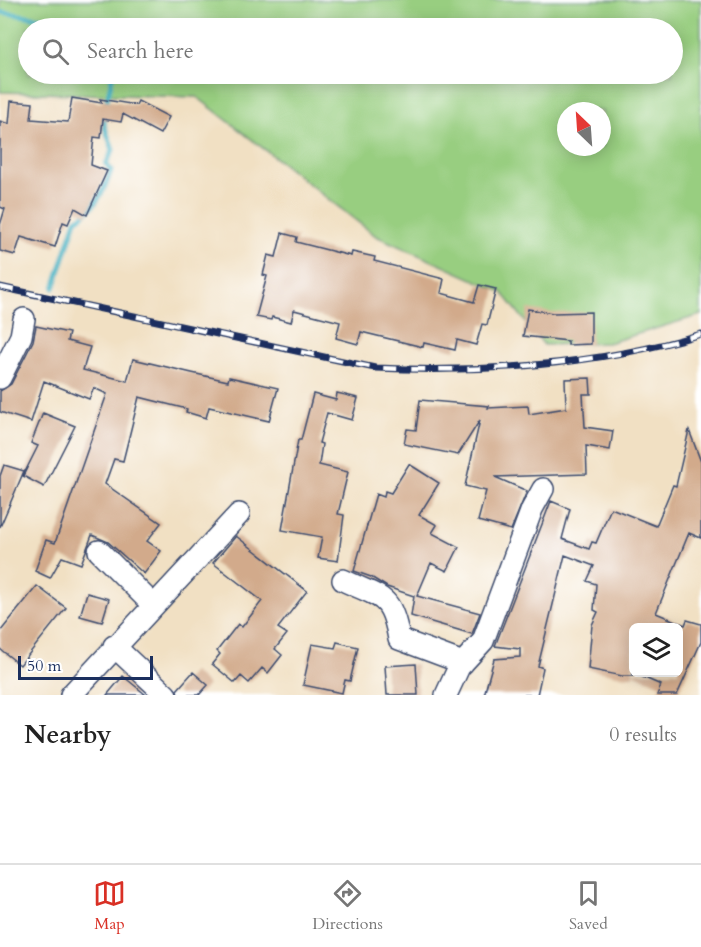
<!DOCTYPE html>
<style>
body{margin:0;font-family:Cardo,serif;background:#f2f2f2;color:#222}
.controls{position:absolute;right:18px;bottom:18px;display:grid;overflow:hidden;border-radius:9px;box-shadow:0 3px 15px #0003}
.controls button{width:54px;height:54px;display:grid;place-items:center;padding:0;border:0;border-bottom:2px solid #e0e0e0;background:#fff;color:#222;font:30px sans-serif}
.compass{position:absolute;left:557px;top:102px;width:54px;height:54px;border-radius:50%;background:#fff;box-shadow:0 3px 15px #0003;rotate:335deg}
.scale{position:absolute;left:18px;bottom:15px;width:135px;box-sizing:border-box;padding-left:6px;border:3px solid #1b2f5e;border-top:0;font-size:16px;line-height:21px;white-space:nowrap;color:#1b2f5e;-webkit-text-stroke:4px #fff;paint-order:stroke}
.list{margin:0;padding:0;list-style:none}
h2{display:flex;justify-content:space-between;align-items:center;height:78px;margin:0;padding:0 24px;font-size:26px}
h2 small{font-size:20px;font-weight:400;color:#767676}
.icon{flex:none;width:33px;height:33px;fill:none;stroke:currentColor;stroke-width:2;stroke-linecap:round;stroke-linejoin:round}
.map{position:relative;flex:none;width:701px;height:695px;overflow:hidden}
.search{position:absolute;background:#fff;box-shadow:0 3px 15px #0003;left:18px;right:18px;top:18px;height:66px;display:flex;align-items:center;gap:15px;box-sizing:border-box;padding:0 21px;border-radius:33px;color:#767676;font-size:22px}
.sheet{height:168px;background:#fff}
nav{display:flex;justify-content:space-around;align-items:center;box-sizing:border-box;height:84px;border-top:2px solid #e0e0e0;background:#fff;font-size:16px;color:#767676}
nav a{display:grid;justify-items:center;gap:3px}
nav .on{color:#d93025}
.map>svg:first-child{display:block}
.green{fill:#98ce80;stroke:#5a7e6f;stroke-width:1.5;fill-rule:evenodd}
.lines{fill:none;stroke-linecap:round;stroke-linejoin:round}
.stream{stroke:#43b0c1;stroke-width:5}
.building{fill:#d2aa8b;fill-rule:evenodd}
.minor-casing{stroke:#3b4a6d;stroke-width:24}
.minor{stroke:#fff;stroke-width:21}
.rail-casing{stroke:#1b2f5e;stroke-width:7}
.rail{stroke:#fff;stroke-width:4.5;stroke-dasharray:14;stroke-linecap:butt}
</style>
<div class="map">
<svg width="701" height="695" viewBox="0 0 701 695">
<rect width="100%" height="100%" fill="#fff"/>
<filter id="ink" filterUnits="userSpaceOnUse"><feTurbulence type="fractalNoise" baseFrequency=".0167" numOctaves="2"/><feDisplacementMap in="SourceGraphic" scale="12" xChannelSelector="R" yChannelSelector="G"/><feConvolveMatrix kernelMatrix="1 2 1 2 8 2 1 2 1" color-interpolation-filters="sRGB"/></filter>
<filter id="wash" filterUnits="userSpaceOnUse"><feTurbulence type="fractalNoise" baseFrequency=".008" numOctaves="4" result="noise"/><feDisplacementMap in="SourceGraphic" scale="24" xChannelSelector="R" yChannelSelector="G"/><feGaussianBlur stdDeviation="1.35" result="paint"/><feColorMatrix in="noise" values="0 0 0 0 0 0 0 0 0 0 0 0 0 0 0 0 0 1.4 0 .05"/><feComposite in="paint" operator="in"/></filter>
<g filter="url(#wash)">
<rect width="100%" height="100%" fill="#f1e0c3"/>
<path class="green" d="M0,0H701V315L608,343L544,345L502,292L376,236L197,97L0,92ZM28,28H672V74H28ZM566,111H602V147H566Z"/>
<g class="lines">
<path class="stream" d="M0,12L107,28
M106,104L113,74
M54,288L76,220C96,208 104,192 111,170L106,164L113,150L104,125L105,114"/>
</g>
<g id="blocks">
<path class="building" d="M72,98L102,103L100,99L136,105L138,101L169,117L160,134L123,114L121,122L103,119L101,138L94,137L91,165L107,171L87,215L75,208L68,224L63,222L55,247L21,237L15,255L0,251V225L5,209L0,207V121L9,124L11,101L33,103L31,119L68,122Z
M282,233L297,237L296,242L351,256L352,252L375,257L374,261L444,279L441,293L474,302L479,285L496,289L487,325L482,324L476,345L457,340L455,350L424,343L423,347L361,332L358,344L336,338L340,322L294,310L291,322L272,317L271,320L256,317L267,276L263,275L268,255L276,257Z
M528,309L553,313L591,312V344L568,345V341L523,336Z
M36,326L69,333L67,341L90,347L83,370L127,381L133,359L192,373L228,381L229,377L278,388L269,421L209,407L206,418L186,412L187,409L139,397L123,461L114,459L105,484L161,523L147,541L161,551L144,574L108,542L92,535L81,564L62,557L50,578L35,571L46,540L55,543L107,394L94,388L89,399L44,381L31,422L0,412V391L11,384L33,341Z
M590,378L591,394H583L585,427L613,431L610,450L586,446L587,474L495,477L527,491L511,530L478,521L486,491L465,486L480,420L458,455L404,444L407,429L416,430L420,400L489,406L488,408L528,406L529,414L566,408L565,379Z
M337,393L358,398L352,420L327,413L319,443L322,444L319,465L348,472L338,514L344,515L338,561L318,558L322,537L282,530L298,440H301L313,394L336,400Z
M43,413L75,426L44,487L23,476L38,446L31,443Z
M689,430L701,462V538L689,533L656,613L685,625L687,620L701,624V642L677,695H657L661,685L633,673V676H622L588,669L592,625L598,612L594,610L596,584L587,581L594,566L565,555L538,666L543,668L537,695H484L494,659L520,657V649L495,646L551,501L570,509L562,539L589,549L592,542L596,543L611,508L656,526L673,485L676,486ZM633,627H678V672H633Z
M409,464L439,483L419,515L437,525L432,533L459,547L447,571L431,563L417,596L480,613L472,634L411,616L414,596L387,587L371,577L354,571L376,494L384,497L385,491L391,493Z
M4,465L24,471L0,527V476Z
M236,536L307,591L278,628L287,634L275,649L282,655L268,673L262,668L249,683L241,676L235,683L212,664L220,654L217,651L238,624L242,627L262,601L213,563Z
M37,586L66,608L20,665L0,649V632Z
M87,593L109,599L102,622L80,616Z
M337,642L358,647L350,681L345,680L342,693L303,685L312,644L335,648Z
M416,664L418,695H387L385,666Z
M193,672L208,685L199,695H178L177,690Z
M123,676L146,695H107Z"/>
</g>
</g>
<g filter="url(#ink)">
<use href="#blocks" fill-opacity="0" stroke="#3b4a6d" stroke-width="1.5"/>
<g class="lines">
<defs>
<path id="minor" d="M0,378L21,336L24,319
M99,551L153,605
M343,580C382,599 391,593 399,639L463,663
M114,646L166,695
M71,695L239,514
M446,695L459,667L483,641L532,509L543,489"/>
</defs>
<use href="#minor" class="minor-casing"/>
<use href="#minor" class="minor"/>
<defs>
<path id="rail" d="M0,287L375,368C481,373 600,365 701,334"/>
</defs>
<use href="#rail" class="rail-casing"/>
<use href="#rail" class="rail"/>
</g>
</g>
</svg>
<div class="controls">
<button><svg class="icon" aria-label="layers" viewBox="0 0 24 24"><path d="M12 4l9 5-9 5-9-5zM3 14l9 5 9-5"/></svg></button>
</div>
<svg class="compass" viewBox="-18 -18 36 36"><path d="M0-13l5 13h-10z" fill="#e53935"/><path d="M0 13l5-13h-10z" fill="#767676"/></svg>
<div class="scale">50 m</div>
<div class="search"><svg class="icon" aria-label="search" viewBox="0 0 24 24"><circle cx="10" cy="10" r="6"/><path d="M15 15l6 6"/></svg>Search here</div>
</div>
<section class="sheet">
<h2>Nearby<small>0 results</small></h2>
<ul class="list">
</ul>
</section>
<nav>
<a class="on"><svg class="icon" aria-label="map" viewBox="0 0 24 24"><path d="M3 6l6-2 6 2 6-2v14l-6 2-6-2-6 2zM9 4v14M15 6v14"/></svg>Map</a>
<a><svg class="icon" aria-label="directions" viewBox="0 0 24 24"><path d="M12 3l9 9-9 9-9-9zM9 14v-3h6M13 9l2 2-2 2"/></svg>Directions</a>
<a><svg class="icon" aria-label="saved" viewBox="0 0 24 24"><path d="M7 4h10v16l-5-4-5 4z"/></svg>Saved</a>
</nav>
